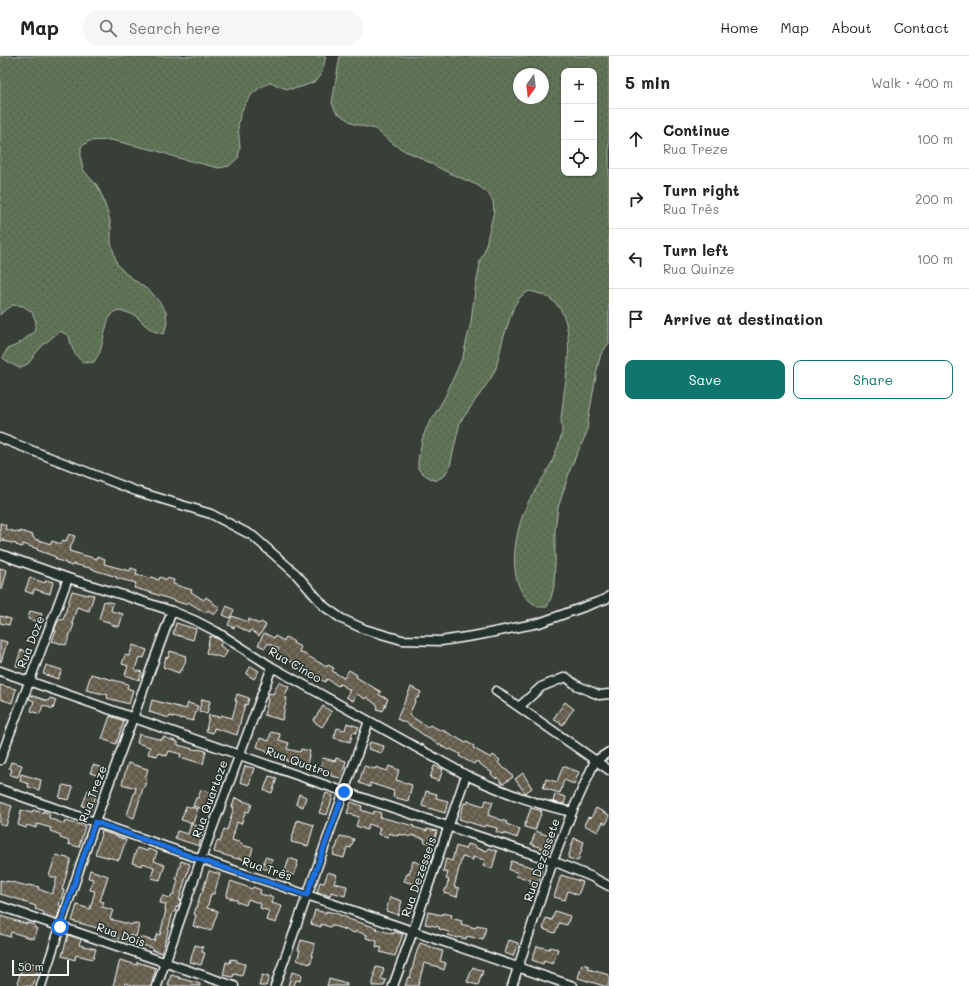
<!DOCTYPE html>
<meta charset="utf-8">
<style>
body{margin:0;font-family:Mali,sans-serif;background:#f6f6f6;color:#222}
.controls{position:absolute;right:12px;top:12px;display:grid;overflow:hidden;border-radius:8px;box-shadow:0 1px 3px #0004}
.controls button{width:36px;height:36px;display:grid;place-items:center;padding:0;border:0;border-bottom:1px solid #e0e0e0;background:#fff;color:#222;font:20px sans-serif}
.compass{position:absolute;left:513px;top:12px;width:36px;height:36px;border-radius:50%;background:#fff;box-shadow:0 1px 3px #0004;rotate:194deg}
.scale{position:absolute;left:12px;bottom:10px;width:57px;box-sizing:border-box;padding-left:4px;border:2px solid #fff;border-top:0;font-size:11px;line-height:14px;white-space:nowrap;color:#fff;-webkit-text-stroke:3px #26332d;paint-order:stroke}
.stop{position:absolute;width:12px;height:12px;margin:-9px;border:3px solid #1a73e8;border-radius:50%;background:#fff}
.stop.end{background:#1a73e8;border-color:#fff;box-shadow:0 1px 4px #0008}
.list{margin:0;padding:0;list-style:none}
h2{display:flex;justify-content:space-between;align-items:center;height:52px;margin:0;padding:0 16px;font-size:17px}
h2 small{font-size:13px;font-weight:400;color:#767676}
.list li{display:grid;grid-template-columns:26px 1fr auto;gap:12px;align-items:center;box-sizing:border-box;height:60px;padding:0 16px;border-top:1px solid #e0e0e0}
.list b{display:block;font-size:15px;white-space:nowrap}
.list p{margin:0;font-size:13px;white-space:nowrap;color:#767676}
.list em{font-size:13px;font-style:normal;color:#767676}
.actions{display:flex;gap:8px;padding:12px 16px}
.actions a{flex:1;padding:9px 0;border:1px solid #0f766e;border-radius:8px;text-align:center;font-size:14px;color:#0f766e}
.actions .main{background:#0f766e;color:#fff}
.icon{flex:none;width:22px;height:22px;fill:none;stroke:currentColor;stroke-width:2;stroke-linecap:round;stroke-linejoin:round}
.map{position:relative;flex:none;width:609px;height:930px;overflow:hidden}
header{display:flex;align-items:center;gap:24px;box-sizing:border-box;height:56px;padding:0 20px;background:#fff;border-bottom:1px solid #e0e0e0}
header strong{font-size:19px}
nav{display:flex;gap:22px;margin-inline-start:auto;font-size:14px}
.search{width:280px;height:36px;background:#f6f6f6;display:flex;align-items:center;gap:10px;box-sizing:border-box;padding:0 14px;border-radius:22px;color:#767676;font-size:15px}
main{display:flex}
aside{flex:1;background:#fff}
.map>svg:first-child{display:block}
.grass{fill:url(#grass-dots);stroke:#aeb9ab;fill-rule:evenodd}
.building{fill:url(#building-cross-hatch);stroke:#fff}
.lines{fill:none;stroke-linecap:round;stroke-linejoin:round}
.street-casing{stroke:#fff;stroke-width:11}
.street{stroke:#26332d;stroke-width:8}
.route{stroke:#1a73e8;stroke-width:5}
.labels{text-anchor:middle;stroke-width:3;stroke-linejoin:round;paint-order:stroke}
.street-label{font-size:12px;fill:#fff;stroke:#26332d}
</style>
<header>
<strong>Map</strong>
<div class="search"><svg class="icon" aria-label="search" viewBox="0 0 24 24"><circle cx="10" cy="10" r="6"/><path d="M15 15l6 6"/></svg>Search here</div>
<nav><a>Home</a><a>Map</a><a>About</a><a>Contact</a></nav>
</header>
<main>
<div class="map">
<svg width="609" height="930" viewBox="0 0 609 930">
<defs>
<pattern id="grass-dots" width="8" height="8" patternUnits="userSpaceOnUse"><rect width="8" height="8" fill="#5e7357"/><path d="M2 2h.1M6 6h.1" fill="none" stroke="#525a50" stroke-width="1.8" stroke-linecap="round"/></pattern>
<pattern id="building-cross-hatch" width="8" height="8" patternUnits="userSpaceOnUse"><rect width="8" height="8" fill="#635c4c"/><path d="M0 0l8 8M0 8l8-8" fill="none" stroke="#7a7467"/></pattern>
</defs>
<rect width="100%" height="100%" fill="#383f36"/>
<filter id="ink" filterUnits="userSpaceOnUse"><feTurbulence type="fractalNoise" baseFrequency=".025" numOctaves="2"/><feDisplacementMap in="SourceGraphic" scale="8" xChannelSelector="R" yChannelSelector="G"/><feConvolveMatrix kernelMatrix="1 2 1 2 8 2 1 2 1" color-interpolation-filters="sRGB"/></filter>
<g filter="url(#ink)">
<path class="grass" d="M0,0H326C324,7 323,15 320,21C316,27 295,34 288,33C282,32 276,29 271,26L261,31L253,37L245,48L240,59L238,69L240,92L238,102L229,110L219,112L178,102L158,95L111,84L89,85L81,91V103L83,113L90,122L97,129L102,140L109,161L111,171V187L117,208L125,217L152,237L160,247L166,256L167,267L164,278L153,275L144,268L136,260L126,256L115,255L108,264L100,296L94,306L83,307C73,297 72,293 69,280L60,275L43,289L35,298L29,307L20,312L11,308L3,302L7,293L17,289L34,276L36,266L32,256L23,250L13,249L4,255L0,259Z
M340,0H609V287L601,298L598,309L588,365L587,376L571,411L558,452L555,473V506L554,530L551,542L547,551H537C532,546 525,542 522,536C507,512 517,466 530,443C539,427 551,412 556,395C559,389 561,381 562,375C562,371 561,366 561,362C562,354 563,346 564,338C564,333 566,328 566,323C569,303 572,267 558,250C551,241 540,237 529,235L520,241L514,250L503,283L496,312L491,322L466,358L460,366L450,410L444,420L435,425L425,419L418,413V404L423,381L427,371L445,341L463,300L471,266L475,234L479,214L480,204L484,197L494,155L493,145L487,136L477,129L445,115L417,100L405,95L395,89L375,73L354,68L336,56L332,47ZM564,15H594V117H564ZM519,18H543V42H519Z"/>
<path class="building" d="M0,467L6,469L5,473L20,477V475L33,479V482L35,483L51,488L52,485L61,488L63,484L66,485L69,478L75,480L69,495L97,503L98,500L105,503L104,508L130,515L131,512L137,514L136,519L150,522L151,521L159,524L160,521L167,524V522L174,524L173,528L192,534L191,536L204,544L206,541L213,546V547L220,552L214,559L208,554L206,557L188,546L187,549L149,536L134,532L136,527L116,522L117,521L94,514V513L73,508L72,510L66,508V507L55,503L56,501L37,494L38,493L23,488L22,491L16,489V488L3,485V482L2,485H0Z
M0,512L7,514L2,534L0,533Z
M30,522L45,527L46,524L53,526L50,538L34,533L33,538L25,535Z
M72,535L88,539V538L94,539L89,555L77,551L72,567L74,568L66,589L52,585L56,574H54L59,563L63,564Z
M104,545L113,547L111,555L123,558L119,571L110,568L111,567L99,563Z
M227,550L234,554L230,562L223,559Z
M30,555L42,558L39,566L28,563Z
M0,560L11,563L9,569L0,567Z
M232,560L248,566L249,563L259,568L261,566L266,569L259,580L251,574L250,577L235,569L234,572L228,569Z
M176,567L196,573L193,584L173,578Z
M264,577L274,582L275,580L284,585L286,581L294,586L293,587L301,591L299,595L327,611L328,609L334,612L332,615L344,622L349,614L357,619L356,621L381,636L379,639L388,643L383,655L377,653L378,650L366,641L365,643L357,638L353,645L346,641L350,634L340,628L338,630L327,623L325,626L295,608L276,598L279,593L268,587L265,592L258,589Z
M210,580L216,582L222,585L220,590L228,595L223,602L220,601L206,597Z
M0,584L7,586L1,606L0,605Z
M133,589L147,594L144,602L139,601L135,614L142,616L139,624L125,619L128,610L122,608L125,599L129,600Z
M21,594L28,596L23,612L16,610Z
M170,595L186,600L185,603L186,604L182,614H180L179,617L163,611L166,601L168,602Z
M46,609L62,614L58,623L43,618Z
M251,610L259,615L254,623L246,618Z
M91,618L128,628L127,632L133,634L129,648L107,642L108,639L86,634Z
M279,626L289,631L284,641L287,642L282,664L264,659L268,645L267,644L269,637L273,638Z
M0,629L16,633L12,647L0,643Z
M411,631L421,636L418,642L417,641L409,659L428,671L430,669L440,674L441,673L466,687L467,686L474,690L473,692L491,702L493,699L500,704L498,707L510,717L513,721L503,728L497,721L496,723L491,718L492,717L476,705L474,708L466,704L459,700L460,698L450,693L449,694L424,680V679L406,667L397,663Z
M237,638L249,642L247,649L245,648L237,679L214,672L213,677L206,675L209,659L220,661L221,659L232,662L237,645H235Z
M30,639L48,645L50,642L56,644L53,653L43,649L40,658L31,655L34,645L29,643Z
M202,643L210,645L207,658L199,655Z
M152,644L186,653L188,647L198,650L193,665L181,662V663L170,660L169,662L149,656Z
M565,646L574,653L569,659L563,669L553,663Z
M323,650L332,656L322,671L313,665Z
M110,660L124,665L116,688L102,683Z
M347,667L359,671L356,677L353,676L350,686L334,682L337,672L345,674Z
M271,676L280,678L279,684L289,687L287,693L300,696L301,693L310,695L307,708L296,705L295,707L286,705L287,703L266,696V694L257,691L260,682L269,685Z
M139,678L162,684L163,681L178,686V689L197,694V693L206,695L203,708L180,701L181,698L169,695L167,700L158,697L157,700L148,698L150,691L137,687Z
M370,686L384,690L382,697L368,693Z
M323,702L335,705L336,702L346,705L341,722L331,720V717L320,714Z
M11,706L22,709L18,721L10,719L12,713L9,712Z
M128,707L148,713L145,723H147L144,732H143L134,762L127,759L136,732L122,728Z
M93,709L103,712L100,720L90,717Z
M245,710L254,712L249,729L240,726Z
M364,710L375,713L376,711L387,715L389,710L399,714L396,724L412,729L408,745L393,741L394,735L370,727V731L359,727Z
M434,710L443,713L439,725L430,722Z
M563,710L579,716L574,728L564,724L560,737L543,732L546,723L557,726Z
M523,717L532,732L525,737L515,723Z
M21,718L41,724L39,734L28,731L29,728L20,725Z
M269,720L277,722L272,737L264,734Z
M63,729L73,731L69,744L59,742Z
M88,734L97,737L91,753L82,750Z
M201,734L214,738L212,746L209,745L206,754L193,750L196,742H198Z
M426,735L437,738L436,742L448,745L445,757L422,750Z
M326,737L333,740L327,759L319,757Z
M299,738L306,741L303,751L296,748Z
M555,738L566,741L564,748L553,746Z
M235,742L252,748L249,756L246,755L241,768L237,766L232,784L242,787L241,789L253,792L249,805L238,802V803L214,796L217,785L220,786L224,773L227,774L234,751H232Z
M486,744L493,746L488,759L507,766L506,768L520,773L517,782L503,777V778L496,776L497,772L485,769L484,771L459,763L464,747L467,748L468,745L484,750Z
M0,746L12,750L6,770L0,768Z
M351,746L362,750L361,754L373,758L374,755L381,757L380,761L414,770L413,771L427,775V773L437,775L433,788L424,786L425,783L411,779V781L399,778L398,780L389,777L388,781L378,778L380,772L369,768L367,774L356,770L359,761L347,757Z
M186,750L198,753L193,767L181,764Z
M531,752L542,755L535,774L524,771Z
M596,752L609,759V762L606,768L603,766L598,776L584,769L588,761L591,762Z
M21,754L32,757L33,754L43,757V755L50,758L49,762L64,768L65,765L85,770L79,791L68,788L69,785L60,782L61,779L50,775L51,772L37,768L36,772L27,769L26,772L18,769Z
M297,764L314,769L308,790L291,786Z
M191,768L204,772L199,790L175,782L177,775L188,778Z
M102,775L126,784L119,804L95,798Z
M536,775L554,782L549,795L531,788Z
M340,780L354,783L351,792L347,791L344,802L333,799L335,792H336Z
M574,782L584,786L578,805L568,802Z
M467,788L476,790V792L487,795L488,792L497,795L492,813L483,810L485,804L473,801V804L462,801L454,831L459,832L457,841L444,837L449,824L446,823L448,817L443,815L446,803L452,805L456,790L465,793Z
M137,792L147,795L148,793L157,796L154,805L165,809L160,824L151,822L154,811L142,807V810L132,807Z
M56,799L71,803L62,834H64L59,849L61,850L57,862L44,858V856L35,853L36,850L23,846L24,845L0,838V824L7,826V825L28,830V829L39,831L38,833L52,838L57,822L49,820Z
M265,801L272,803L269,814L262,812Z
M289,802L298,805L294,819L285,816Z
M181,805L190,808L179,844H181L178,851H176L175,856H173L162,897L152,894L153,892L138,888L140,881L154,885L157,878L160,879L166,854H165L166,848L160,847L162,840L171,842L172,838H174L178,824L176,823Z
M413,805L424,809L422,815H421L416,829L404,825L407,818H409Z
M511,805L542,814L538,829L530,827L531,824L516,820L517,816L509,814Z
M90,814L108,820L100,845L104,846L102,851L113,854L110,863L132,869L133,867L139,869L136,881L129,879L127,885L114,881L115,877L72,865L77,849L90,853L95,835L90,834L93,823L88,822Z
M209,815L220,818L214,838H211L207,852L218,855L211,875L193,870L196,859L194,858L201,837H202Z
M328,816L337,819L334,827L347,830L345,840L331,836L330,840L317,836L320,826L324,827Z
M561,819L583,826L578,839L568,835L565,844L554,841Z
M231,825L252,833L253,831L261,834L260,838L273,841L271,847L282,850L276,867L266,864L269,855L260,852L261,848L248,843L246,849L237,846V844L226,841Z
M390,841L402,845L398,859L386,855Z
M315,854L326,857V855L335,857L348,862V863L377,872L376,873L393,878L394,876L403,878L395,900L380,896L382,892L376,891L377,885L366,882L367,879L356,875L355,877L331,869L330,871L321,868V871L311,868Z
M555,855L570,860L567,869L559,867L555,877L543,873L546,862L552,864Z
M428,856L442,859L443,857L452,859L451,862L462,865L461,868L476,872L477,869L486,871L483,884L467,880L466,883L458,881L457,882L448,879L449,876L439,873V871L425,868Z
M0,860L27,868V867L35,869L34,872H37L34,883L11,876L10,881L0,878Z
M68,879L81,883L79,889L96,893L93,903L76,899L75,904L62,900Z
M301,884L315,888L311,899L313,900L310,908L297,904L300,894H298Z
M509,884L518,887L513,900L505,897Z
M420,887L432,891L431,892L443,895L440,905L446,907L444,914L439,912V911L424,907L418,930H405L408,921L410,922L416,898Z
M195,889L203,891L202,896L205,897L201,909L190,906Z
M537,890L549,893L550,891L558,893L553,908L544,905L543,908L532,904Z
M231,903L237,904V906L245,908L242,920L234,918L233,921L223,919L226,906L230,907Z
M120,904L137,909V906L156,912L151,930H136L125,927L124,930H113Z
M24,905L39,909L33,930H18L19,926L18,925Z
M582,908L589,910L588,913L609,919V930H604L578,922Z
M376,911L384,913L381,923L386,924L384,930H372L375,919L374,918Z
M473,911L483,915L478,929L467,926Z
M292,916L302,919L300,925L296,924L294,930H288Z
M171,919L179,921V922L200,928V930H168Z
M262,919L269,921L266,930H259Z
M329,923L347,928V930H327Z"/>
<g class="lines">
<defs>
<path id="street" d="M0,382L136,435L211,458L253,480L296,518L325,551L342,563L364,573L402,584L441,585L479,579L539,567L606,543L609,540
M0,498L68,522L126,540L172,555L196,565L217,576L272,611L466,719C500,735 535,748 572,756
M0,615L345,736L553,805L592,821L609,830
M496,635L609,714
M519,651L541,631L566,621L576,629L599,639L609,638
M0,704L68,522
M0,733L201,803L307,839L573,930
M0,850L234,930
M41,930L60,871L95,766L172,555
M157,930L201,803L272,611
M275,930L369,665
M393,930L413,875L466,719
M512,930L553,805L572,756L595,705L609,696"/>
</defs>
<use href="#street" class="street-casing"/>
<use href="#street" class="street"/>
</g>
</g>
<g class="lines" filter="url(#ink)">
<path class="route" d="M60,871L95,766L201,804L307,839L344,736"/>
</g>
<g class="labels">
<g class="street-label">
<text transform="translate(31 586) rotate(-69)" y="4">Rua Doze</text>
<text transform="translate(295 609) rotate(30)" y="4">Rua Cinco</text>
<text transform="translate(298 706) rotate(20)" y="4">Rua Quatro</text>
<text transform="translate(93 738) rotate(-70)" y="4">Rua Treze</text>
<text transform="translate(210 743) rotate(-70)" y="4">Rua Quartoze</text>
<text transform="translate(542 804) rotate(-71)" y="4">Rua Dezessete</text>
<text transform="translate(267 813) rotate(18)" y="4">Rua Três</text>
<text transform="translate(419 821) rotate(-71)" y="4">Rua Dezesseis</text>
<text transform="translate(121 879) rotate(19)" y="4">Rua Dois</text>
</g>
</g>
</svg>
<div class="controls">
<button>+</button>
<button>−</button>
<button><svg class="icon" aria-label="locate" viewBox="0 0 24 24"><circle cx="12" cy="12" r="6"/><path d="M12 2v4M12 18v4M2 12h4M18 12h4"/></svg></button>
</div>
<svg class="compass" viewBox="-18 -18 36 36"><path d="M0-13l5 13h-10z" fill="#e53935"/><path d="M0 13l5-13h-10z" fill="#767676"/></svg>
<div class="scale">50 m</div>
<div class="stop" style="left:60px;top:871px"></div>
<div class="stop end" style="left:344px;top:736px"></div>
</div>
<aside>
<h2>5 min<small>Walk · 400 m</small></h2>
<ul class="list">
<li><svg class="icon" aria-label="ahead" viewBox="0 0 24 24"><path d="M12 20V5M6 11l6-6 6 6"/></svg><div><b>Continue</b><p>Rua Treze</p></div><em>100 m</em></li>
<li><svg class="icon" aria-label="right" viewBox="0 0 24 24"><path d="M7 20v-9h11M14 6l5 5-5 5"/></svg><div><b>Turn right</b><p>Rua Três</p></div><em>200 m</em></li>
<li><svg class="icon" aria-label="left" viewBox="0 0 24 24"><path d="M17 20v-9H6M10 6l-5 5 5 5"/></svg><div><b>Turn left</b><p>Rua Quinze</p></div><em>100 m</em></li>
<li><svg class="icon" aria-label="arrive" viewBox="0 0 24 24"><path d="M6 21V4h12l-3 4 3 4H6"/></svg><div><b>Arrive at destination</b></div></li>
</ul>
<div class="actions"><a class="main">Save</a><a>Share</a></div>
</aside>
</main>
